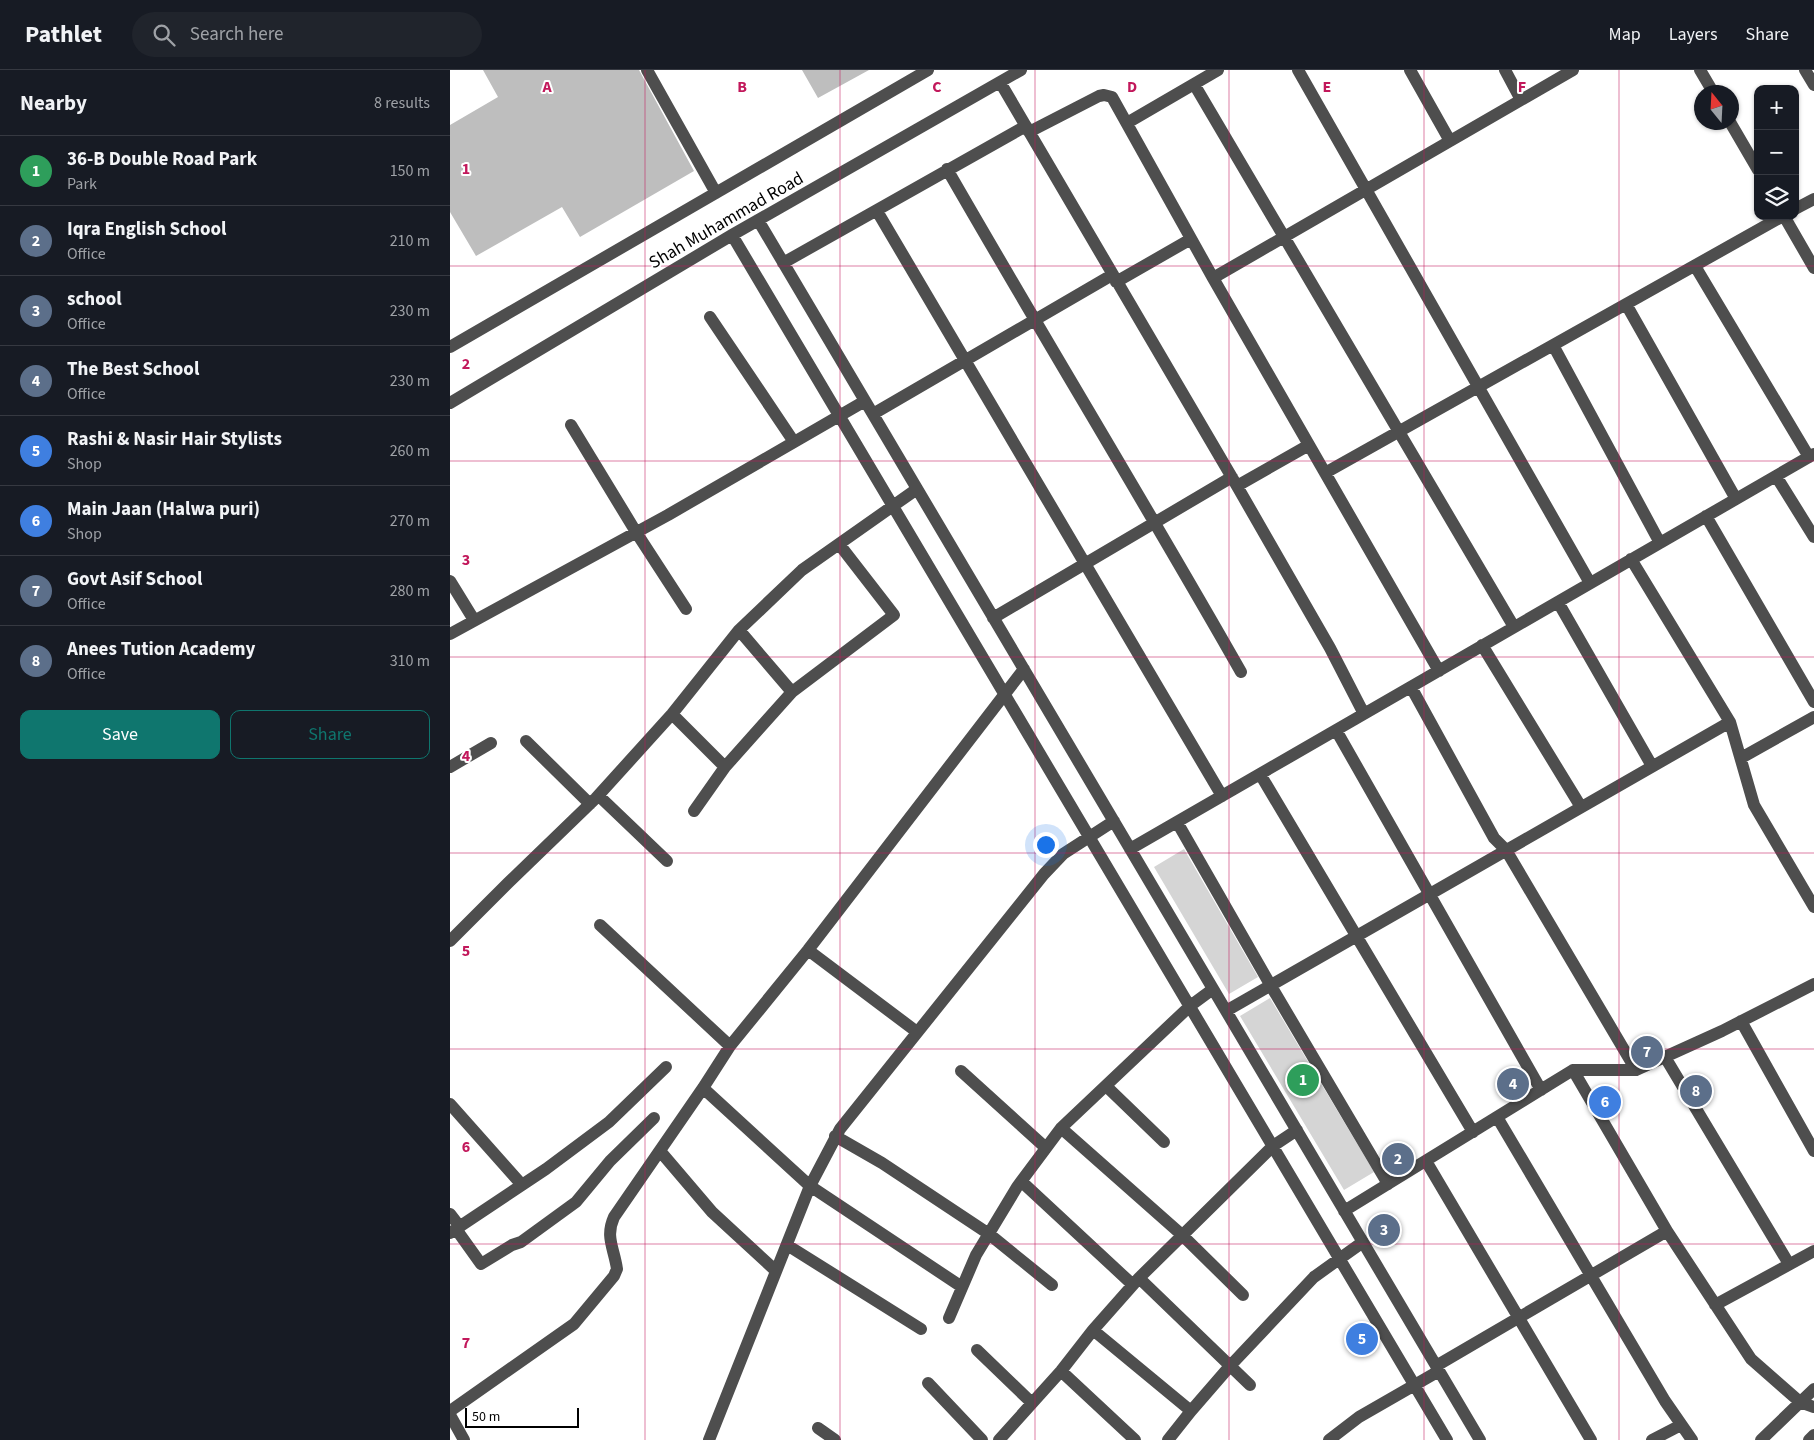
<!DOCTYPE html>
<meta charset="utf-8">
<style>
body{margin:0;font-family:"Source Sans 3",sans-serif;background:#20242c;color:#f1f3f6}
.controls{position:absolute;right:15px;top:15px;display:grid;overflow:hidden;border-radius:10px;box-shadow:0 1px 4px #0004}
.controls button{width:45px;height:45px;display:grid;place-items:center;padding:0;border:0;border-bottom:1px solid #363941;background:#171b24;color:#f1f3f6;font:25px sans-serif}
.compass{position:absolute;left:1244px;top:15px;width:45px;height:45px;border-radius:50%;background:#171b24;box-shadow:0 1px 4px #0004;rotate:342deg}
.scale{position:absolute;left:15px;bottom:12px;width:114px;box-sizing:border-box;padding-left:5px;border:2px solid #000;border-top:0;font-size:14px;line-height:18px;white-space:nowrap;color:#000;-webkit-text-stroke:4px #fff;paint-order:stroke}
.you{position:absolute;left:595px;top:774px;width:18px;height:18px;margin:-12px;border:4px solid #fff;border-radius:50%;background:#1a73e8;box-shadow:0 0 0 8px #1a73e833}
.badge{display:grid;place-items:center;width:32px;height:32px;border-radius:50%;background:#0f766e;color:#fff;font-size:16px;font-weight:700}
.pin{position:absolute;translate:-50% -50%;border:2px solid #fff;box-shadow:0 1px 5px #0006}
.list{margin:0;padding:0;list-style:none}
h2{display:flex;justify-content:space-between;align-items:center;height:65px;margin:0;padding:0 20px;font-size:21px}
h2 small{font-size:16px;font-weight:400;color:#9ea1a6}
.list li{display:grid;grid-template-columns:32px 1fr auto;gap:15px;align-items:center;box-sizing:border-box;height:70px;padding:0 20px;border-top:1px solid #363941}
.list b{display:block;font-size:19px;white-space:nowrap}
.list p{margin:0;font-size:16px;white-space:nowrap;color:#9ea1a6}
.list em{font-size:16px;font-style:normal;color:#9ea1a6}
.actions{display:flex;gap:10px;padding:15px 20px}
.actions a{flex:1;padding:11px 0;border:1px solid #0f766e;border-radius:10px;text-align:center;font-size:18px;color:#0f766e}
.actions .main{background:#0f766e;color:#fff}
.icon{flex:none;width:28px;height:28px;fill:none;stroke:currentColor;stroke-width:2;stroke-linecap:round;stroke-linejoin:round}
.map{position:relative;flex:none;width:1364px;height:1370px;overflow:hidden}
header{display:flex;align-items:center;gap:30px;box-sizing:border-box;height:70px;padding:0 25px;background:#171b24;border-bottom:1px solid #363941}
header strong{font-size:24px}
nav{display:flex;gap:28px;margin-inline-start:auto;font-size:18px}
.search{width:350px;height:45px;background:#20242c;display:flex;align-items:center;gap:12px;box-sizing:border-box;padding:0 18px;border-radius:28px;color:#9ea1a6;font-size:19px}
main{display:flex}
aside{flex:1;background:#171b24}
.map>svg:first-child{display:block}
.green{fill:#d5d5d5}
.building{fill:#bebebe}
.lines{fill:none;stroke-linecap:round;stroke-linejoin:round}
.minor{stroke:#4e4e4e;stroke-width:12}
.grid{fill:none;stroke:#c2185b;stroke-width:1;stroke-opacity:0.55}
.labels{text-anchor:middle;stroke-width:4;stroke-linejoin:round;paint-order:stroke}
.street-label{font-size:18px;fill:#000;stroke:#fff}
.grid-label{font-size:16px;text-anchor:middle;font-weight:bold;fill:#c2185b;stroke:#fff;stroke-width:4;stroke-linejoin:round;paint-order:stroke}
</style>
<header>
<strong>Pathlet</strong>
<div class="search"><svg class="icon" aria-label="search" viewBox="0 0 24 24"><circle cx="10" cy="10" r="6"/><path d="M15 15l6 6"/></svg>Search here</div>
<nav><a>Map</a><a>Layers</a><a>Share</a></nav>
</header>
<main>
<aside>
<h2>Nearby<small>8 results</small></h2>
<ul class="list">
<li><span class="badge" style="background:#2e9e5b">1</span><div><b>36-B Double Road Park</b><p>Park</p></div><em>150 m</em></li>
<li><span class="badge" style="background:#5c6f8a">2</span><div><b>Iqra English School</b><p>Office</p></div><em>210 m</em></li>
<li><span class="badge" style="background:#5c6f8a">3</span><div><b>school</b><p>Office</p></div><em>230 m</em></li>
<li><span class="badge" style="background:#5c6f8a">4</span><div><b>The Best School</b><p>Office</p></div><em>230 m</em></li>
<li><span class="badge" style="background:#3f7fe0">5</span><div><b>Rashi &amp; Nasir Hair Stylists</b><p>Shop</p></div><em>260 m</em></li>
<li><span class="badge" style="background:#3f7fe0">6</span><div><b>Main Jaan (Halwa puri)</b><p>Shop</p></div><em>270 m</em></li>
<li><span class="badge" style="background:#5c6f8a">7</span><div><b>Govt Asif School</b><p>Office</p></div><em>280 m</em></li>
<li><span class="badge" style="background:#5c6f8a">8</span><div><b>Anees Tution Academy</b><p>Office</p></div><em>310 m</em></li>
</ul>
<div class="actions"><a class="main">Save</a><a>Share</a></div>
</aside>
<div class="map">
<svg width="1364" height="1370" viewBox="0 0 1364 1370">
<rect width="100%" height="100%" fill="#fff"/>
<path class="green" d="M734,779L808,907L779,924L704,797Z
M820,928L924,1102L894,1120L790,946Z"/>
<path class="building" d="M33,0H189L244,101L130,167L112,137L26,186L0,142V55L48,27Z
M352,0H419L368,28Z"/>
<g class="lines">
<path class="minor" d="M197,0L266,123
M848,0L1140,513
M960,0L1000,71
M1055,0L1071,30
M1250,0L1263,22
M1355,0L1364,15
M550,12L787,416L880,578L914,644
M744,14L1064,557
M1280,52L1308,100
M677,53L768,0
M579,62L649,26L654,25L662,27L763,208L989,601
M497,99C594,268 695,433 791,602
M1345,139L1364,129
M427,141L772,726
M1334,146L1364,198
M308,150L1030,1370
M282,165L997,1370
M333,193L576,56
M1245,196L1359,387
M763,208L1123,0
M666,212L741,169
M1176,234L1286,429
M260,247L344,372
M1103,275L1210,473
M0,277L478,0
M0,333L282,165L571,0
M423,344L662,205
M121,355L186,462L236,539
M875,403L1333,146
M1326,406L1364,467
M787,416L859,375
M1256,446L1364,632
M1181,489L1280,652L1304,735L1364,837
M0,511L24,550
M1108,532L1202,696
M543,548L782,407
M289,560L342,622
M0,564L218,445L415,331
M1032,575L1131,737
M961,617L1044,768L1056,780L1186,1000
M222,644L275,697
M886,660L1091,1020
M76,671L140,734
M1291,688L1364,647
M0,697L41,673
M810,704L1023,1062
M149,726L217,791
M244,741L275,697L342,622L444,545L389,474
M727,752L821,916L938,1114
M680,779L1364,384
M150,855L280,976
M0,871L58,813L146,728L222,644L289,560L352,500L467,419
M358,880L467,962
M776,941L1280,652
M1291,951L1364,1081
M1215,987L1339,1194
M1123,1000L1217,1161L1301,1289L1350,1332L1364,1337
M511,1001L596,1078
M656,1016L714,1072
M253,1018L360,1116L512,1217
M0,1034L72,1115
M1047,1047L1215,1331L1242,1370
M611,1058L732,1165L793,1225
M385,1066L432,1093L539,1164L602,1215
M210,1081L262,1142L326,1201
M976,1091L1141,1370
M572,1112L683,1215
M894,1141L1123,1000H1186L1272,961L1364,914
M0,1144L10,1157
M6,1159L31,1194L62,1175L71,1172L126,1132L160,1091L204,1048
M0,1163L96,1099L159,1052L216,997
M337,1175L471,1259
M689,1208L800,1315
M1265,1235L1364,1181
M499,1248L526,1185L567,1117L611,1058L740,936L763,919
M643,1260L741,1341
M527,1280L582,1333
M986,1296L1217,1161
M611,1301L685,1370
M478,1313L532,1370
M0,1341L124,1254L164,1206L167,1199C164,1178 155,1167 164,1147L253,1018L280,976L358,880L574,599
M0,1345L14,1370
M368,1358L385,1370
M259,1370L360,1116L390,1059L594,804L613,784L664,751
M549,1370L611,1301L643,1260L689,1208L823,1076L847,1060
M718,1370L741,1341L780,1296L864,1207L913,1172
M879,1370L909,1347L989,1301
M1202,1370L1231,1355
M1311,1370L1364,1319
M1359,1370L1364,1365"/>
</g>
<path class="grid" d="M195,0V1370M390,0V1370M585,0V1370M779,0V1370M974,0V1370M1169,0V1370M0,196H1364M0,391H1364M0,587H1364M0,783H1364M0,979H1364M0,1174H1364"/>
<g class="labels">
<g class="street-label">
<text transform="translate(276 150) rotate(-30)" y="6">Shah Muhammad Road</text>
</g>
</g>
<g class="grid-label">
<text x="97" y="22">A</text>
<text x="292" y="22">B</text>
<text x="487" y="22">C</text>
<text x="682" y="22">D</text>
<text x="877" y="22">E</text>
<text x="1072" y="22">F</text>
<text x="16" y="104">1</text>
<text x="16" y="299">2</text>
<text x="16" y="495">3</text>
<text x="16" y="691">4</text>
<text x="16" y="886">5</text>
<text x="16" y="1082">6</text>
<text x="16" y="1278">7</text>
</g>
</svg>
<div class="controls">
<button>+</button>
<button>−</button>
<button><svg class="icon" aria-label="layers" viewBox="0 0 24 24"><path d="M12 4l9 5-9 5-9-5zM3 14l9 5 9-5"/></svg></button>
</div>
<svg class="compass" viewBox="-18 -18 36 36"><path d="M0-13l5 13h-10z" fill="#e53935"/><path d="M0 13l5-13h-10z" fill="#9ea1a6"/></svg>
<div class="scale">50 m</div>
<div class="you"></div>
<div class="pin badge" style="left:853px;top:1010px;background:#2e9e5b">1</div>
<div class="pin badge" style="left:948px;top:1089px;background:#5c6f8a">2</div>
<div class="pin badge" style="left:934px;top:1160px;background:#5c6f8a">3</div>
<div class="pin badge" style="left:1063px;top:1014px;background:#5c6f8a">4</div>
<div class="pin badge" style="left:912px;top:1269px;background:#3f7fe0">5</div>
<div class="pin badge" style="left:1155px;top:1032px;background:#3f7fe0">6</div>
<div class="pin badge" style="left:1197px;top:982px;background:#5c6f8a">7</div>
<div class="pin badge" style="left:1246px;top:1021px;background:#5c6f8a">8</div>
</div>
</main>
